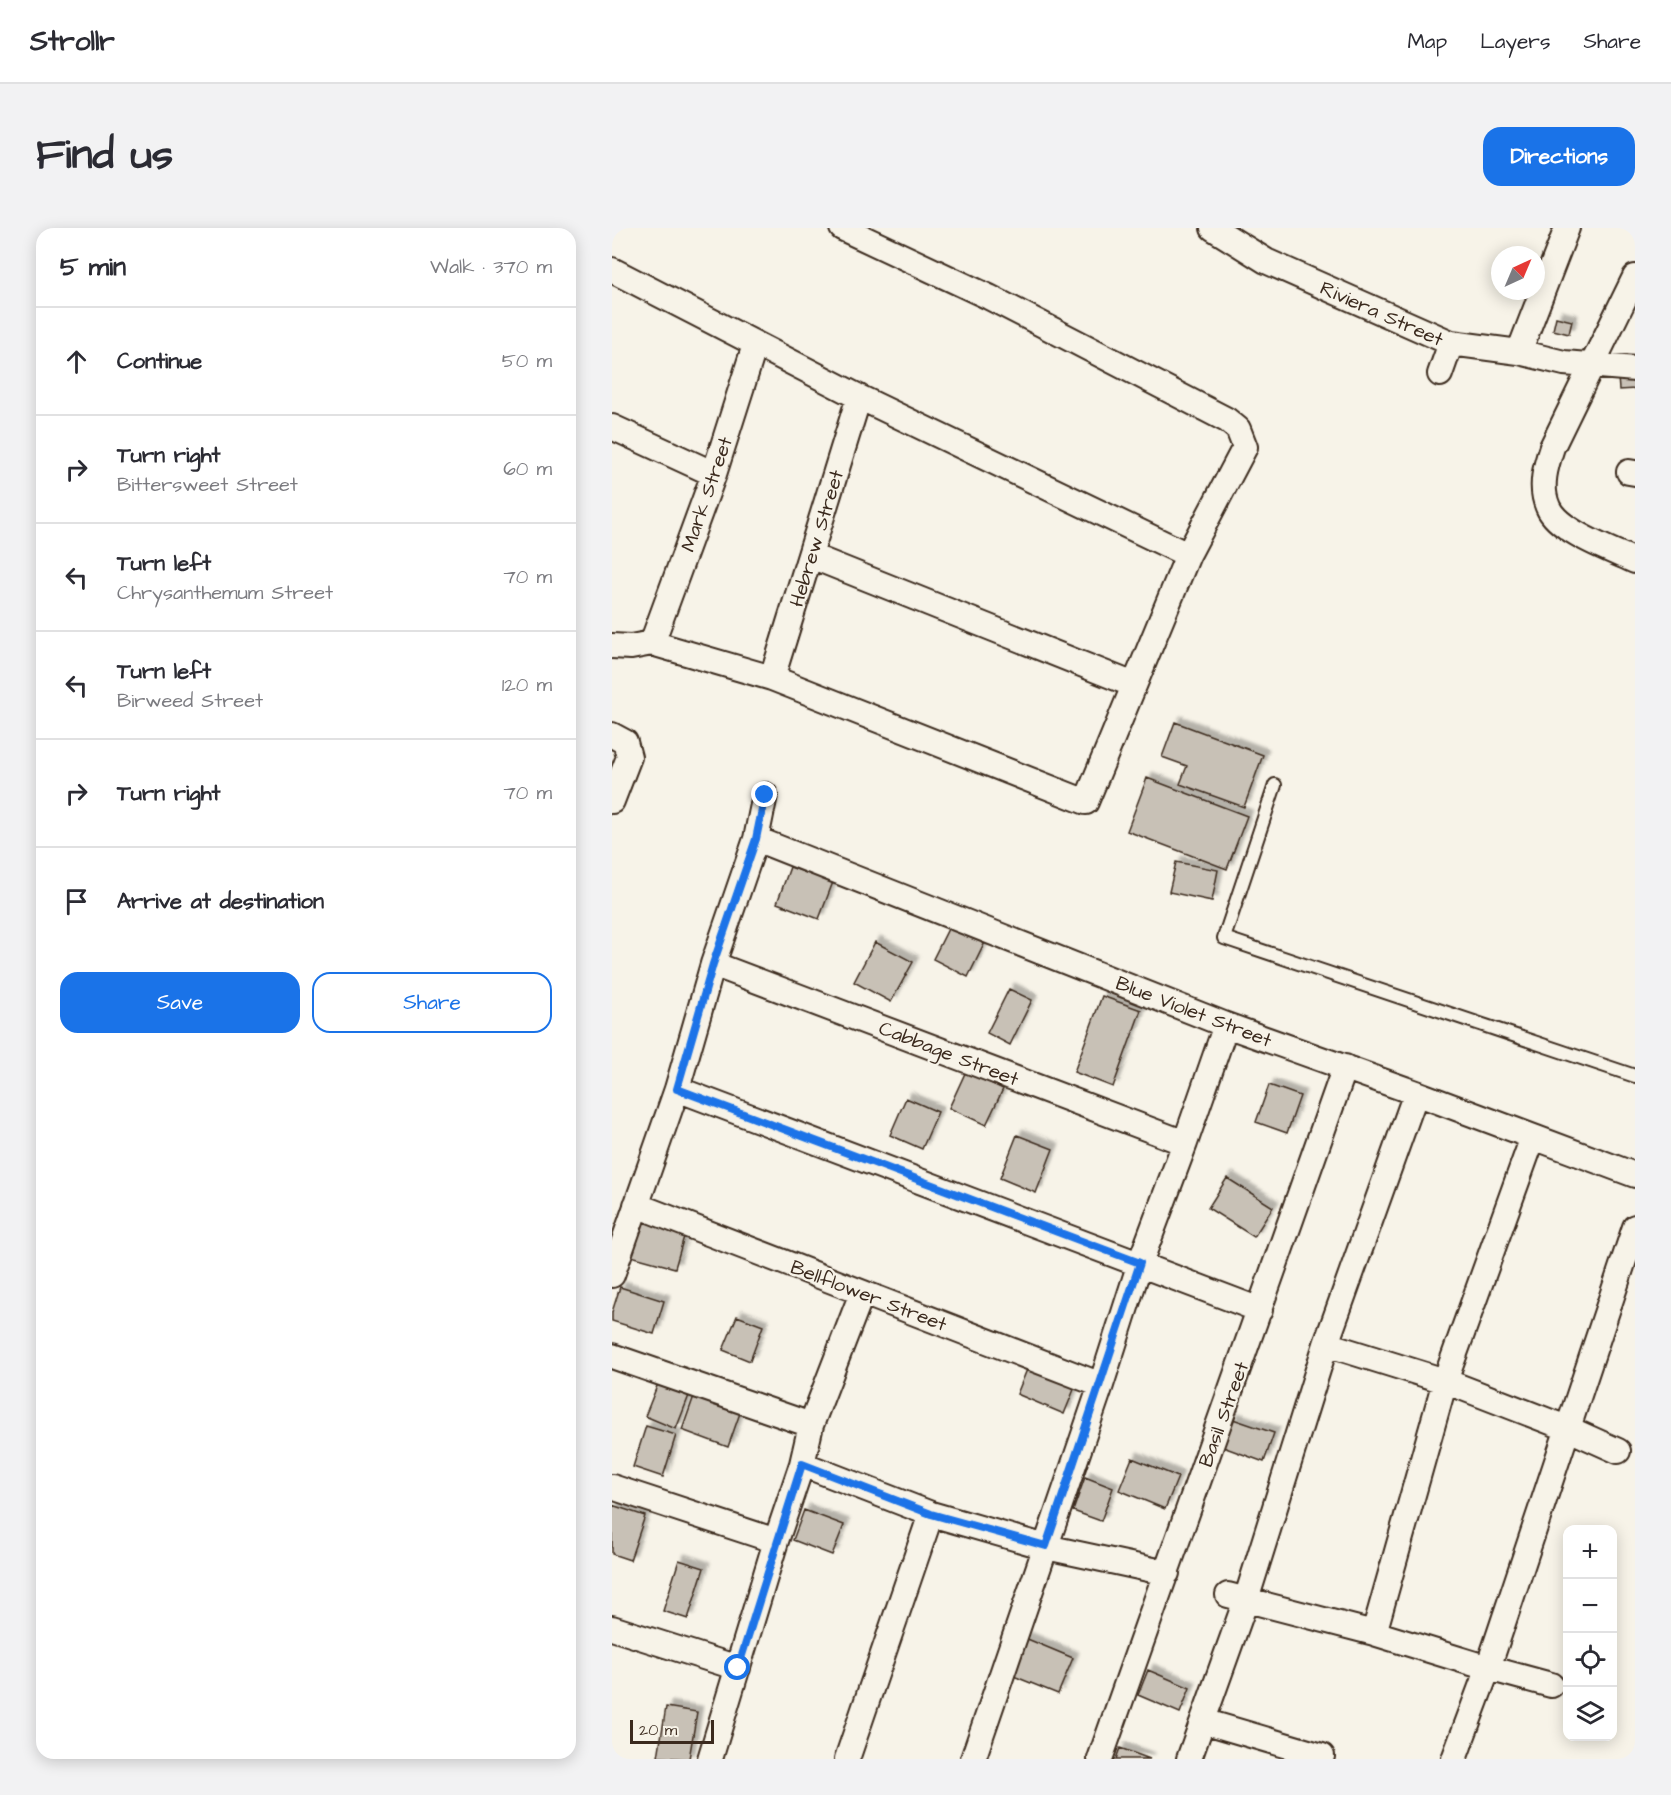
<!DOCTYPE html>
<meta charset="utf-8">
<style>
body{margin:0;font-family:"Architects Daughter",sans-serif;background:#f2f2f3;color:#2b2b33}
.controls{position:absolute;right:18px;bottom:18px;display:grid;overflow:hidden;border-radius:12px;box-shadow:0 3px 15px #0003}
.controls button{width:54px;height:54px;display:grid;place-items:center;padding:0;border:0;border-bottom:2px solid #e1e1e2;background:#fff;color:#2b2b33;font:30px sans-serif}
.compass{position:absolute;left:879px;top:18px;width:54px;height:54px;border-radius:50%;background:#fff;box-shadow:0 3px 15px #0003;rotate:44deg}
.scale{position:absolute;left:18px;bottom:15px;width:84px;box-sizing:border-box;padding-left:6px;border:3px solid #3b2a1e;border-top:0;font-size:16px;line-height:21px;white-space:nowrap;color:#3b2a1e;-webkit-text-stroke:4px #f7f3e8;paint-order:stroke}
.stop{position:absolute;width:18px;height:18px;margin:-14px;border:4px solid #1a73e8;border-radius:50%;background:#fff}
.stop.end{background:#1a73e8;border-color:#fff;box-shadow:0 2px 6px #0008}
.list{margin:0;padding:0;list-style:none}
h2{display:flex;justify-content:space-between;align-items:center;height:78px;margin:0;padding:0 24px;font-size:26px}
h2 small{font-size:20px;font-weight:400;color:#7c7c81}
.list li{display:grid;grid-template-columns:39px 1fr auto;gap:18px;align-items:center;box-sizing:border-box;height:108px;padding:0 24px;border-top:2px solid #e1e1e2}
.list b{display:block;font-size:22px;white-space:nowrap}
.list p{margin:0;font-size:20px;white-space:nowrap;color:#7c7c81}
.list em{font-size:20px;font-style:normal;color:#7c7c81}
.actions{display:flex;gap:12px;padding:18px 24px}
.actions a{flex:1;padding:14px 0;border:2px solid #1a73e8;border-radius:18px;text-align:center;font-size:21px;color:#1a73e8}
.actions .main{background:#1a73e8;color:#fff}
.icon{flex:none;width:33px;height:33px;fill:none;stroke:currentColor;stroke-width:2;stroke-linecap:round;stroke-linejoin:round}
.map{position:relative;flex:none;width:1023px;height:1531px;overflow:hidden;border-radius:18px}
header{display:flex;align-items:center;gap:36px;box-sizing:border-box;height:84px;padding:0 30px;background:#fff;border-bottom:2px solid #e1e1e2}
header strong{font-size:28px}
nav{display:flex;gap:33px;margin-inline-start:auto;font-size:21px}
.intro{display:flex;align-items:center;justify-content:space-between;box-sizing:border-box;height:144px;padding:0 36px}
h1{margin:0;font-size:42px}
.button{padding:15px 27px;border-radius:18px;background:#1a73e8;color:#fff;font-size:21px;font-weight:700}
main{display:flex;gap:36px;padding:0 36px}
aside{flex:1;background:#fff;border-radius:18px;box-shadow:0 3px 15px #0003}
.map>svg:first-child{display:block}
.building{fill:#c8c1b6;stroke:#3b2a1e;stroke-width:1.5;filter:url(#shadow)}
.lines{fill:none;stroke-linecap:round;stroke-linejoin:round}
.lane-casing{stroke:#3b2a1e;stroke-width:16}
.street-casing{stroke:#3b2a1e;stroke-width:28}
.lane{stroke:#f7f3e8;stroke-width:12}
.street{stroke:#f7f3e8;stroke-width:24}
.route{stroke:#1a73e8;stroke-width:8}
.labels{text-anchor:middle;stroke-width:4.5;stroke-linejoin:round;paint-order:stroke}
.street-label{font-size:20px;fill:#3b2a1e;stroke:#f7f3e8}
</style>
<header>
<strong>Strollr</strong>
<nav><a>Map</a><a>Layers</a><a>Share</a></nav>
</header>
<div class="intro"><h1>Find us</h1><a class="button">Directions</a></div>
<main>
<aside>
<h2>5 min<small>Walk · 370 m</small></h2>
<ul class="list">
<li><svg class="icon" aria-label="ahead" viewBox="0 0 24 24"><path d="M12 20V5M6 11l6-6 6 6"/></svg><div><b>Continue</b></div><em>50 m</em></li>
<li><svg class="icon" aria-label="right" viewBox="0 0 24 24"><path d="M7 20v-9h11M14 6l5 5-5 5"/></svg><div><b>Turn right</b><p>Bittersweet Street</p></div><em>60 m</em></li>
<li><svg class="icon" aria-label="left" viewBox="0 0 24 24"><path d="M17 20v-9H6M10 6l-5 5 5 5"/></svg><div><b>Turn left</b><p>Chrysanthemum Street</p></div><em>70 m</em></li>
<li><svg class="icon" aria-label="left" viewBox="0 0 24 24"><path d="M17 20v-9H6M10 6l-5 5 5 5"/></svg><div><b>Turn left</b><p>Birweed Street</p></div><em>120 m</em></li>
<li><svg class="icon" aria-label="right" viewBox="0 0 24 24"><path d="M7 20v-9h11M14 6l5 5-5 5"/></svg><div><b>Turn right</b></div><em>70 m</em></li>
<li><svg class="icon" aria-label="arrive" viewBox="0 0 24 24"><path d="M6 21V4h12l-3 4 3 4H6"/></svg><div><b>Arrive at destination</b></div></li>
</ul>
<div class="actions"><a class="main">Save</a><a>Share</a></div>
</aside>
<div class="map">
<svg width="1023" height="1531" viewBox="0 0 1023 1531">
<defs>
<filter id="shadow"><feDropShadow dx="5.5" dy="-5.5" stdDeviation="1.5" flood-color="#0004"/></filter>
</defs>
<rect width="100%" height="100%" fill="#f7f3e8"/>
<filter id="ink" filterUnits="userSpaceOnUse"><feTurbulence type="fractalNoise" baseFrequency=".0167" numOctaves="2"/><feDisplacementMap in="SourceGraphic" scale="12" xChannelSelector="R" yChannelSelector="G"/><feConvolveMatrix kernelMatrix="1 2 1 2 8 2 1 2 1" color-interpolation-filters="sRGB"/></filter>
<g filter="url(#ink)">
<path class="building" d="M944,89L960,93L957,106L941,102Z
M1023,147V161L1007,162L1006,149Z
M563,494L651,527L632,579L568,556L575,538L550,529Z
M535,550L635,588L615,641L515,603Z
M564,634L606,642L600,673L557,664Z
M178,639L221,654L207,691L165,675Z
M344,685L379,702L356,749L321,731Z
M263,714L301,734L279,774L242,754Z
M397,761L420,772L398,817L375,805Z
M490,768L529,782L501,859L462,844Z
M354,843L391,861L374,897L337,880Z
M657,857L688,868L675,905L644,894Z
M294,870L326,884L310,921L278,907Z
M405,907L441,921L424,965L388,950Z
M615,950L661,979L642,1009L596,980Z
M29,993L73,1005L63,1040L19,1028Z
M8,1059L52,1073L42,1106L0,1093V1084Z
M125,1088L151,1098L138,1133L111,1122Z
M416,1139L463,1159L452,1186L405,1166Z
M47,1153L78,1165L64,1201L33,1188Z
M82,1168L128,1185L116,1219L70,1202Z
M621,1191L662,1205L652,1234L611,1219Z
M34,1198L64,1207L51,1249L21,1239Z
M520,1230L566,1249L553,1281L507,1262Z
M473,1249L501,1260L489,1293L461,1283Z
M0,1277L33,1288L18,1332L0,1326Z
M192,1282L232,1297L220,1327L181,1312Z
M67,1332L92,1340L76,1391L51,1383Z
M413,1410L461,1430L446,1466L399,1447Z
M536,1442L578,1460L568,1485L526,1467Z
M54,1479L85,1484L77,1531L46,1529Z
M508,1520L538,1531H504Z"/>
<g class="lines">
<defs>
<path id="lane" d="M663,557L612,710L1023,848"/>
<path id="street" d="M601,0L654,33L839,115L907,124L952,135L1023,141
M0,42L247,169L576,327
M1023,49L940,219C934,237 927,259 936,279C946,303 999,322 1023,333
M907,124L955,0
M828,146L839,115
M0,199L102,246
M1017,244L1023,245
M199,328L522,457
M40,415L102,246L143,117
M0,418L19,419L40,415L160,450L474,574L576,327L633,219L626,201L615,192L377,69L230,0
M160,450L247,169
M0,507L13,514L17,529L0,573
M144,611L614,797L804,865L1023,947
M101,736L573,915
M65,861L648,1082
M24,977L489,1157
M0,1047L65,861L101,736L144,611L153,567
M714,1116L833,1153L957,1201L1006,1223
M0,1128L199,1197
M190,1236L319,1286L434,1319L555,1345
M0,1259L164,1313
M616,1367L762,1405L876,1440L939,1457
M0,1400L126,1440
M762,1405L833,1153L921,909
M591,1493L710,1528L709,1531
M98,1531L164,1313L190,1236L199,1197L250,1065
M235,1531L319,1286
M361,1531L489,1157L528,1035L573,915L614,797
M488,1531L733,839
M577,1531L634,1372L714,1116L804,865
M842,1531L876,1440L1023,999"/>
</defs>
<use href="#lane" class="lane-casing"/>
<use href="#street" class="street-casing"/>
<use href="#lane" class="lane"/>
<use href="#street" class="street"/>
</g>
</g>
<g class="lines" filter="url(#ink)">
<path class="route" d="M126,1440L190,1236L319,1286L434,1318L528,1035L65,861L101,736L144,611L153,567"/>
</g>
<g class="labels">
<g class="street-label">
<text transform="translate(770 85) rotate(24)" y="7">Riviera Street</text>
<text transform="translate(94 266) rotate(-71)" y="7">Mark Street</text>
<text transform="translate(204 310) rotate(-73)" y="7">Hebrew Street</text>
<text transform="translate(582 783) rotate(21)" y="7">Blue Violet Street</text>
<text transform="translate(337 825) rotate(21)" y="7">Cabbage Street</text>
<text transform="translate(257 1067) rotate(21)" y="7">Bellflower Street</text>
<text transform="translate(611 1186) rotate(-70)" y="7">Basil Street</text>
</g>
</g>
</svg>
<div class="controls">
<button>+</button>
<button>−</button>
<button><svg class="icon" aria-label="locate" viewBox="0 0 24 24"><circle cx="12" cy="12" r="6"/><path d="M12 2v4M12 18v4M2 12h4M18 12h4"/></svg></button>
<button><svg class="icon" aria-label="layers" viewBox="0 0 24 24"><path d="M12 4l9 5-9 5-9-5zM3 14l9 5 9-5"/></svg></button>
</div>
<svg class="compass" viewBox="-18 -18 36 36"><path d="M0-13l5 13h-10z" fill="#e53935"/><path d="M0 13l5-13h-10z" fill="#7c7c81"/></svg>
<div class="scale">20 m</div>
<div class="stop" style="left:126px;top:1440px"></div>
<div class="stop end" style="left:153px;top:567px"></div>
</div>
</main>
